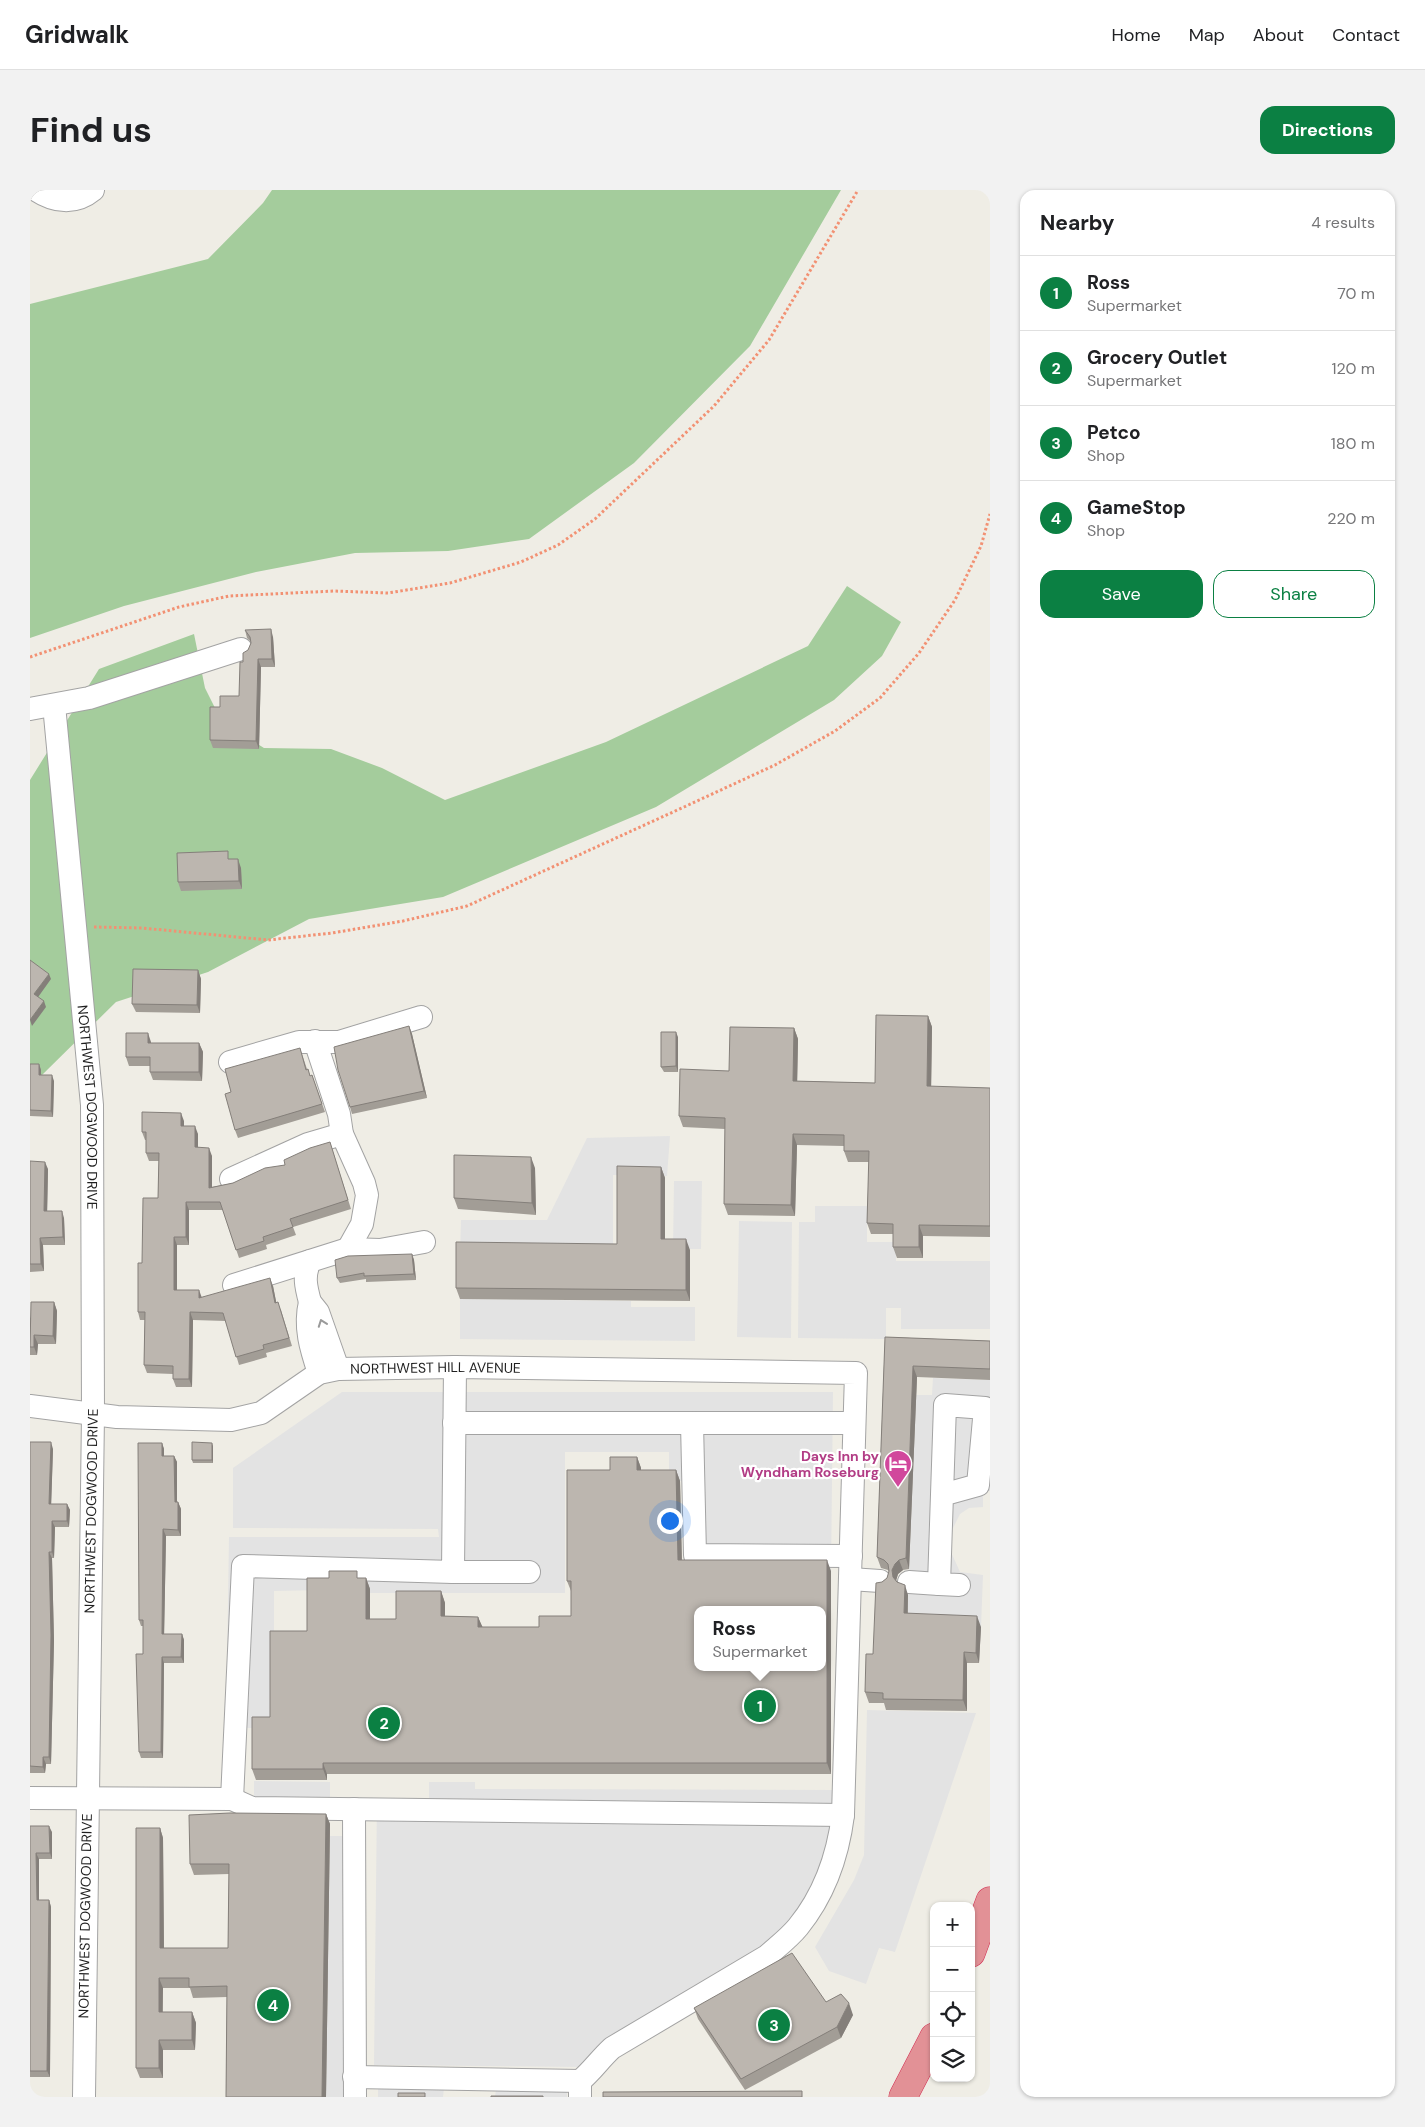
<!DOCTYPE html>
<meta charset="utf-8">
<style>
body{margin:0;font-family:"DM Sans",sans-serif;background:#f2f2f2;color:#202124}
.controls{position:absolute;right:15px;bottom:15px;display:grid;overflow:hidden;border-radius:10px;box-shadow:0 1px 4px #0004}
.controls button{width:45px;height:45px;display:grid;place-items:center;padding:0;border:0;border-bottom:1px solid #e0e0e0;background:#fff;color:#202124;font:25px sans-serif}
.you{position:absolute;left:639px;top:1330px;width:18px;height:18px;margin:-12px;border:4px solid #fff;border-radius:50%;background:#1a73e8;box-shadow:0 0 0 8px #1a73e833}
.badge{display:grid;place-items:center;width:32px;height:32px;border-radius:50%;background:#0b8043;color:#fff;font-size:16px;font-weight:700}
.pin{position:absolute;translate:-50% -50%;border:2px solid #fff;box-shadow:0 1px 5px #0006}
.popup{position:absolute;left:664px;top:1416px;width:132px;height:65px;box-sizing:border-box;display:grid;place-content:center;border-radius:10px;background:#fff;filter:drop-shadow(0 1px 4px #0005);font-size:16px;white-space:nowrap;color:#757577}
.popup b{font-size:19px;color:#202124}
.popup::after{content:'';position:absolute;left:50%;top:100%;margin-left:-10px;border:10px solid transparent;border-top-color:#fff}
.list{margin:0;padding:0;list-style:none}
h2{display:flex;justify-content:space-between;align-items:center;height:65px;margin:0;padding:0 20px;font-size:21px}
h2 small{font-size:16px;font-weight:400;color:#757577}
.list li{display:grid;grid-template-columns:32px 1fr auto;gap:15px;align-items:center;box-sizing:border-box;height:75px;padding:0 20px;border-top:1px solid #e0e0e0}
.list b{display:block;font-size:19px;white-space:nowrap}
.list p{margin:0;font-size:16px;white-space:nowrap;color:#757577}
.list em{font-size:16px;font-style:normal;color:#757577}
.actions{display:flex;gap:10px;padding:15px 20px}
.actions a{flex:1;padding:11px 0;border:1px solid #0b8043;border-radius:15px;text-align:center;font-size:18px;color:#0b8043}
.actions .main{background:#0b8043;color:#fff}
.icon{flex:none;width:28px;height:28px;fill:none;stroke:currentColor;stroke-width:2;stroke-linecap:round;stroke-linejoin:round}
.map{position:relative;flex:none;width:960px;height:1907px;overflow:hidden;border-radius:15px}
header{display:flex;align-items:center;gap:30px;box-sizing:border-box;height:70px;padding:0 25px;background:#fff;border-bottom:1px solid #e0e0e0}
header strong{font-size:24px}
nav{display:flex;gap:28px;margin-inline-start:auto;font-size:18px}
.intro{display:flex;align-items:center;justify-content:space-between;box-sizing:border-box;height:120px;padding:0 30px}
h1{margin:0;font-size:35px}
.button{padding:12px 22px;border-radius:15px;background:#0b8043;color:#fff;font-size:18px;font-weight:700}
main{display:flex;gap:30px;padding:0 30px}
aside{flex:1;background:#fff;border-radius:15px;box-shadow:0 1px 4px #0004}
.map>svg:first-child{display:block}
.forest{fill:#a4cc9c}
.parking{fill:#e3e3e3}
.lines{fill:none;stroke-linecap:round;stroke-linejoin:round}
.minor-casing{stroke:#a3a3a3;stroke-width:24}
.highway-casing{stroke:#d12e51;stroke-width:29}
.path{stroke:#f29173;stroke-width:3;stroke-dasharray:2.5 2.5;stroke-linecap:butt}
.minor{stroke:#fff;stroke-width:22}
.highway{stroke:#e29196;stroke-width:28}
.wall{fill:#a29d96}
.shaded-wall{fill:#847f7a}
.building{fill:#bcb6af;stroke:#847f7a;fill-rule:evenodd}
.oneway{stroke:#9a9a9a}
.labels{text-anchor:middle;stroke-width:4.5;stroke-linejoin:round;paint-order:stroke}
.street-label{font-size:14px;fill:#1f1f1f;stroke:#fff}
.hotel-label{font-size:14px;font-weight:bold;fill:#b23c85;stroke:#fff;text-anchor:end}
</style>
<header>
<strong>Gridwalk</strong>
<nav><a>Home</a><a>Map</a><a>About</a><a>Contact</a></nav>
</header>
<div class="intro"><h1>Find us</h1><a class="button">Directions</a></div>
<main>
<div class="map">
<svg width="960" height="1907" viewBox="0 0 960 1907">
<rect width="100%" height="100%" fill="#efede5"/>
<path class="forest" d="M242,0H811L720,156L604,273L499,349L418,361L325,363L226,382L94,416L0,448V114L178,69L233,13Z
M817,396L871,432L852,466L804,510L626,617L413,707L279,729L178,782L86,812L12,885L0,894V590L69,479L164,444L175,498L192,532L234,558L301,559L352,578L415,610L576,552L778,456Z"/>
<path class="parking" d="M640,946L637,986L583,985V1065L430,1064L431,1030H517L557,948Z
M644,991H672L671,1059H643Z
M785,1016H837V1052H866V1071H960V1139H871V1118H856V1149L768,1148L769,1032H785Z
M709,1031L762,1032L761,1148L707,1147Z
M430,1109L601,1111V1117H665V1151L430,1149Z
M903,1188L960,1190V1301H953V1317L939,1318L930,1324L919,1346L921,1362L930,1382L953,1385L951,1437L877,1434L886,1205H902Z
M312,1202H803L801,1381H726L672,1370L671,1338H652V1291H639V1262H535V1403H340V1399L244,1401V1538H196L199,1347H409L408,1339L203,1338V1278Z
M837,1520L946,1523L865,1762L849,1758L836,1794L799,1781L785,1757L824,1690L834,1665Z
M224,1591L300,1592V1609L224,1608Z
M399,1592H445V1599L803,1600L802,1646L792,1684L758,1737L715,1773L555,1877L344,1875L347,1609H399Z
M300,1646H319L315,1907H296Z
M348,1897L414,1898L413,1907H348Z
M466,1899H537V1907H465Z"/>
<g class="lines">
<defs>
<g id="minor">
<path d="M6,0C24,12 45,15 63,0"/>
<path id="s1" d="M24,515L62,915L63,1224L54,1907"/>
<path d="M0,519L59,508L211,459"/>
<path d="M285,851L309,924L312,944L334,993L337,1005L332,1034L318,1059"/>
<path d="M200,872L269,852H309L391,827"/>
<path d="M201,989L278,954L312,944"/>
<path d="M204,1095L318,1059L350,1060L394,1052"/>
<path d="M280,1112C276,1097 273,1086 280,1071"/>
<path d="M289,1183C281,1159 274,1137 280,1112L288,1122L308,1179"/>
<path id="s2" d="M0,1216L87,1227L201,1230L231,1223L289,1183L308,1179L425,1177L826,1183L813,1625C808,1665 794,1705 768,1737C759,1748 747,1757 737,1766L582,1858C570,1869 562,1881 550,1891V1907"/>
<path d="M424,1233H824"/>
<path d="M662,1233L665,1365L821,1366"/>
<path d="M912,1305L948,1295L955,1218L915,1215L909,1394L929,1395"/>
<path d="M423,1382H499"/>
<path d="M820,1389L850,1391"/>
<path d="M879,1392L909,1394"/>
<path d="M0,1608L202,1609L222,1618L813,1625"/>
<path d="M202,1609L213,1376L423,1382L425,1177"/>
<path d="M324,1619L325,1907"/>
<path d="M324,1887L550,1891"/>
</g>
<path id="highway" d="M941,1763L960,1711
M873,1907L904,1847"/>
</defs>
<use href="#minor" class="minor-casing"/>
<use href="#highway" class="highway-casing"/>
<path class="path" d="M0,467L149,417L199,406L304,401L358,403L420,393L491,372L528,355L565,329L684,216L739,150L828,0
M64,737L112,738L238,750L302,743L373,731L437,716L654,617L745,575L805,541L850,508L889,463L925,410L951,356L960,324"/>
<use href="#minor" class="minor"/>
<use href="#highway" class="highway"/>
</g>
<path class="wall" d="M215,440L243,447L245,477H231L229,559L183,558L180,550L190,517L209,506L213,472L221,453V452L217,448Z
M201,669L211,678L212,699L151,701L148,692Z
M168,780L171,789L170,823L106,822L102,814Z
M898,826L902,837L901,897L960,898V1047L893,1046V1068H867L863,1057V1044H841L837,1033L839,972H818L814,961V956L767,955L765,1026L698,1025L694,1014L695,939L653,937L649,926L699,881L764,838L768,849L767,891L845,893Z
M379,836L382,844L397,908L322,924L320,917Z
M648,847V882H634L631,877Z
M121,853H169L173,862L172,891L123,890L120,882V876H99L96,867Z
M270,858L277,879H278L280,886L282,885L295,922L208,948L205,940L201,902Z
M0,874H9L11,880V885L24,891L23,927L0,926Z
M154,931V936L168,944V957L182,966V997L203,993L255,975L300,952L321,1019L263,1037L266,1045L236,1055L237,1059L209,1068L193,1020H159V1055H147V1100L172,1108L243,1096L246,1112L251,1120L262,1156L236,1163L237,1167L209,1175L196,1131L163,1130L162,1197H146L143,1189V1184L117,1183L114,1175L115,1130H110L108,1122L112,1073L128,1008L129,971H119L116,963V950H115L112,942Z
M0,971L18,979L17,1021L34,1028L35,1055H13L14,1081L0,1082Z
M631,977L635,988V1049L660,1060V1111L430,1109L426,1098L587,1054Z
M505,978L506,1025L428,1019L424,1008Z
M382,1064L384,1070L386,1090L336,1092V1089L310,1093L307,1088Z
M24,1112L27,1121L26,1154H8L7,1165H0V1128Z
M855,1147L960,1151V1190L887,1187L879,1379L873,1380L868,1384L866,1390L878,1405V1423L951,1437L949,1473H937V1521L856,1520L854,1513H839L835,1502L843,1464L852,1392L857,1388L859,1382L858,1380L851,1378L847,1367Z
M0,1252L23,1259L21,1314H37L40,1320L39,1337H25L24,1368H22L24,1451L21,1574H16L15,1583H0Z
M132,1253L134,1259V1266H144L147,1272V1312H148L151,1319V1346H136L134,1444H152L154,1450V1473H134L133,1568H111L109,1562L113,1464V1436H111L109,1430Z
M183,1256V1273H163L162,1270Z
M607,1267L611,1278V1280H646L650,1291L652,1370L801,1381V1584H297V1590H226L222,1579L240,1527L277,1441L330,1388H336L340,1399V1429H366L411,1401L415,1413V1426L448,1427L452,1437H509L541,1426V1401L537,1391L580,1280Z
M296,1624L300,1634L296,1907H196L197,1807L163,1808L160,1798H133V1822H162L166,1833L165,1860H133V1888H110L106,1878L130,1638L133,1648L134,1758H198L199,1684L164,1685L160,1674Z
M0,1636L22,1642V1669H9V1710H19L21,1717L20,1887H0Z
M796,1812L823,1825L811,1848L715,1900L668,1829L664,1818Z"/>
<path class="shaded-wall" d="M241,439L243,447L245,477L242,469Z
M228,469L231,477L229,559L226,551Z
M208,669L211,678L212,699L209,691Z
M168,780L171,789L170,823L167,815Z
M19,784L21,789L6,810L4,804Z
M14,811L16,817L2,836L0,830Z
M898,826L902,837L901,907L897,896Z
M379,836L382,844L397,908L394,901Z
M764,838L768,849L767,902L763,891Z
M646,842L648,847V882L646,876Z
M118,843L121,852V861L118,853Z
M169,853L173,862L172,891L169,882Z
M9,874L11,880V891L9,885Z
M22,885L24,891L23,927L21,921Z
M151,923L154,931V944L151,936Z
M165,936L168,944V965L165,957Z
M763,944L767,955L765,1026L761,1015Z
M179,958L182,966V1006L179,998Z
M501,967L505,978L506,1025L502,1013Z
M15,972L18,979L17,1029L14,1021Z
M631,977L635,988V1060L631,1049Z
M156,1012L159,1020V1055L156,1047Z
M32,1021L34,1028L35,1055L33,1047Z
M889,1035L893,1046V1068L889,1057Z
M144,1047L147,1055V1108L144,1100Z
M10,1048L13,1055L14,1081L11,1074Z
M656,1049L660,1060V1111L656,1100Z
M382,1064L384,1070L386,1090L384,1084Z
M240,1088L243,1096L248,1121L245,1113Z
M169,1100L172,1108H169Z
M24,1112L27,1121L26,1154L23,1146Z
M160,1122L163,1130L162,1197L159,1189Z
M4,1145L8,1154L7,1165L4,1157Z
M883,1176L887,1187L879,1379L876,1368Z
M21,1252L23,1259L21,1320L19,1314Z
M132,1253L134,1259V1272L132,1266Z
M182,1253L183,1256V1273L182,1270Z
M144,1266L147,1272V1319L145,1312Z
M607,1267L611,1278V1291L607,1280Z
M646,1280L650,1291L652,1381L648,1370Z
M148,1312L151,1319V1346L148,1340Z
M37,1314L40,1320L39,1337L37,1331Z
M22,1331L25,1337L24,1368L22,1362Z
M133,1339L136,1346L134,1450L132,1444Z
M19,1362L22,1368L24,1451L21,1574L19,1567Z
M797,1370L801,1381V1584L797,1573Z
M869,1370L873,1380L868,1384L866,1391L863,1387L862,1380L865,1374Z
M336,1388L340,1399V1440L336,1429Z
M875,1395L878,1405L877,1434L874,1423Z
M411,1401L415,1413V1437L411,1426Z
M947,1426L951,1437L949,1473L946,1463Z
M448,1427L453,1438L448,1437Z
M152,1444L154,1450V1473L151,1467Z
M934,1462L937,1473V1521L933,1510Z
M132,1467L134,1473L133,1568L131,1562Z
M13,1567L16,1574L15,1583L13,1577Z
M293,1573L297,1584V1590L293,1579Z
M296,1624L300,1634L296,1907H292Z
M19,1636L22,1642V1669L20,1663Z
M130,1638L133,1648L134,1769L130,1758Z
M6,1663L9,1669V1717L7,1710Z
M19,1710L21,1717L20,1887L17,1881Z
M129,1788L133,1798L132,1832L129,1822Z
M819,1813L823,1825L811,1848L807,1837Z
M162,1822L166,1833L165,1860L162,1850Z
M129,1850L133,1860V1888L129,1878Z"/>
<path class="building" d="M241,439L242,469H228L226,551L180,550V517H190V506H209L210,472H213V463L218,460L221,453L220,447L215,440Z
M198,661V669H208L209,691L148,692L147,663Z
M0,770L19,784L4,804L14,811L0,830Z
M103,779L168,780L167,815L102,814Z
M846,825L898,826L897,896L960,898V1036L889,1035V1057H863V1034L837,1033L839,961H814V945L763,944L761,1015L694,1014L695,928L649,926L650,879L699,881L700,837L764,838L763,891L845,893Z
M379,836L394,901L320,917L308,880L304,857Z
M631,842H646V876L631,877Z
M96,843H118V853H169V882H120V867H96Z
M270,858L276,880L278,879L280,886L282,885L292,914L205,940L195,904L201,902L195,879Z
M0,874H9V885H22L21,921L0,920Z
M112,922L151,923V936H165V957L179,958V998L203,993L235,978L255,975L254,970L280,958L300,952L318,1010L260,1029L263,1037L233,1047L234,1051L206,1060L190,1012H156V1047H144V1100H169V1108L240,1088L245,1113L248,1112L259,1148L233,1155L234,1159L206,1167L193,1123L160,1122L159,1189H143V1176L114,1175L115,1122H108V1073H112L113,1008H128L129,963H116V942H112Z
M424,965L501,967L502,1013L424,1008Z
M0,971L15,972L14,1021H32L33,1047L10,1048L11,1074H0Z
M587,976L631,977V1049H656V1100L426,1098V1052L587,1054Z
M382,1064L384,1084L334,1086V1083L307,1088L305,1070L318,1066Z
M1,1112H24L23,1146L4,1145V1157H0Z
M855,1147L960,1151V1179L883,1176L876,1368L869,1370L865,1374L862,1380L863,1387L867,1392L875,1395L874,1423L947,1426L946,1463L934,1462L933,1510L853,1509V1503L835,1502L836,1464H843L846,1393L852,1392L857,1388L859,1381L858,1374L854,1370L847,1367Z
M0,1252H21L19,1314H37V1331H22V1362H19L21,1445L19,1567H13V1577L0,1576Z
M162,1252L182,1253V1270H162Z
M108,1253H132V1266H144L145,1312H148V1340L133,1339L132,1444H152L151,1467H132L131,1562H109L106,1464H113V1430H109Z
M580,1267H607V1280H646L648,1370H797V1573H293V1579H222V1527H240V1441H277V1388H299V1381H327V1388H336V1429H366V1401H411V1426L448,1427V1437H509V1426H541V1391H537V1280H580ZM668,1420H792V1477H668Z
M200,1623L296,1624L292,1907H196L197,1796L159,1797V1788H129V1822H162V1850H129V1878H106V1638H130V1758H198L199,1674H160L159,1625Z
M0,1636H19L20,1663H6L7,1710H19L17,1881H0Z
M762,1763L796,1812L811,1804L819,1813L807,1837L711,1889L664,1818Z
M772,1901V1907H573V1902Z
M368,1903H395V1907H368Z
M461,1906H513V1907H461Z"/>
<defs><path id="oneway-chevron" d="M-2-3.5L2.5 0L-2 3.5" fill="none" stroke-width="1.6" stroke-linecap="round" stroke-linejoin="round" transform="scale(1.25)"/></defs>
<use class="oneway" href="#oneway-chevron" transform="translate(292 1133) rotate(-110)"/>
<defs>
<symbol id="hotel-pin" viewBox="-11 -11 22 30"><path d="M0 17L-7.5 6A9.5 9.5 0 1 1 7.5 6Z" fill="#d1479c" stroke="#fff"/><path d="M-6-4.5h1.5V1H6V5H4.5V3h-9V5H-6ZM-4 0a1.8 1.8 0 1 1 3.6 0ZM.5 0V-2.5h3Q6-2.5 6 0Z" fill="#fff"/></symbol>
</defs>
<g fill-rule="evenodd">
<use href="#hotel-pin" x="852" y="1258" width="32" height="43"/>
</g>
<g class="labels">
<g class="street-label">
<text dy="5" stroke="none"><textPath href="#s1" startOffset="404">NORTHWEST DOGWOOD DRIVE</textPath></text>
<text dy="5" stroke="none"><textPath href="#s2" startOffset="420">NORTHWEST HILL AVENUE</textPath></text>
<text transform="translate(61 1321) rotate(-89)" y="5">NORTHWEST DOGWOOD DRIVE</text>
<text transform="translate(55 1726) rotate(-89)" y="5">NORTHWEST DOGWOOD DRIVE</text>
</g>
<g class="hotel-label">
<text x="849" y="1271">Days Inn by<tspan x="849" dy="16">Wyndham Roseburg</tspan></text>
</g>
</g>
</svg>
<div class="controls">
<button>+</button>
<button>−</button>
<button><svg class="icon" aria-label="locate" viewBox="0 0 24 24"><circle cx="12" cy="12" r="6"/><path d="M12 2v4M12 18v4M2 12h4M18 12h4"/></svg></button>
<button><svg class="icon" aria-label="layers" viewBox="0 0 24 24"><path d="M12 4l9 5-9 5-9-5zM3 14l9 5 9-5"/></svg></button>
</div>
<div class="you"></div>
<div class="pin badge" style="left:730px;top:1516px">1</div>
<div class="popup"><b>Ross</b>Supermarket</div>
<div class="pin badge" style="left:354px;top:1533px">2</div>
<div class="pin badge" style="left:744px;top:1835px">3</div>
<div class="pin badge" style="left:243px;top:1815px">4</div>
</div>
<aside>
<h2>Nearby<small>4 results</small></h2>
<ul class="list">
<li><span class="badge">1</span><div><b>Ross</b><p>Supermarket</p></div><em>70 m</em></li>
<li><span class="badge">2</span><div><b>Grocery Outlet</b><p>Supermarket</p></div><em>120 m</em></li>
<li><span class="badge">3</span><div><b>Petco</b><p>Shop</p></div><em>180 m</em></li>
<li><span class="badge">4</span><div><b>GameStop</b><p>Shop</p></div><em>220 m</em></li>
</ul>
<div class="actions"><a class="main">Save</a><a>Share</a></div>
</aside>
</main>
